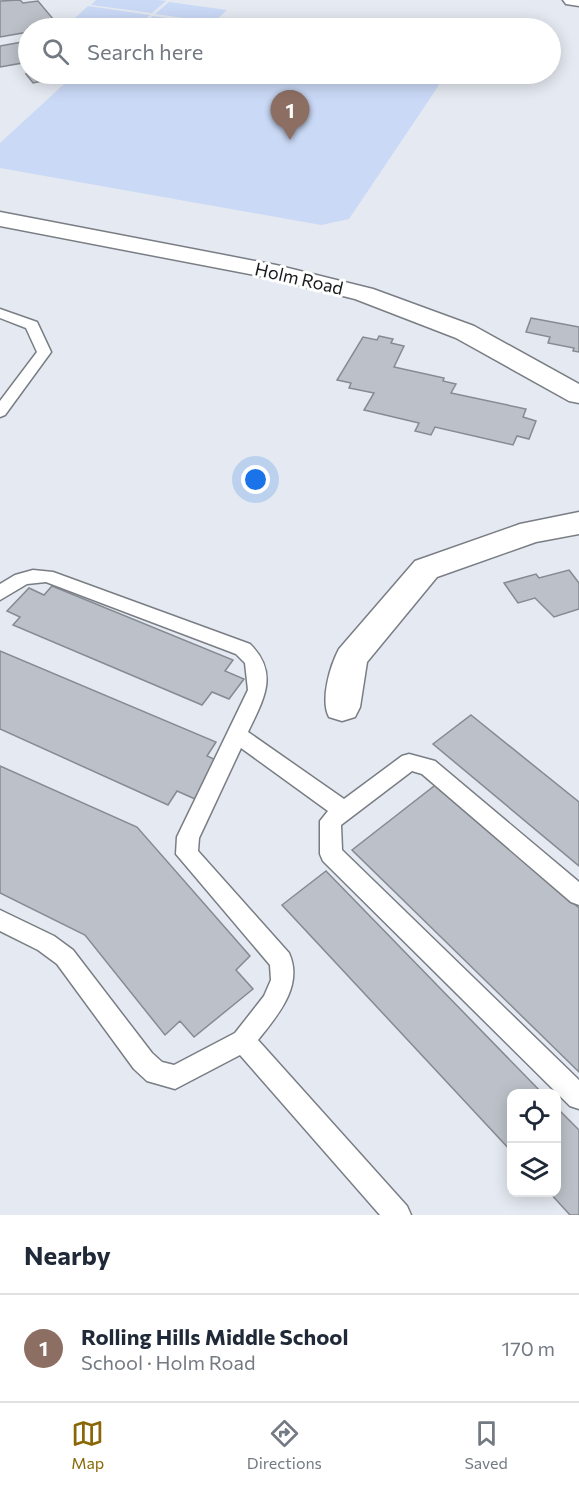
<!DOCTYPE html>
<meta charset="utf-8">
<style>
body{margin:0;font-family:Commissioner,sans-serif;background:#f6f6f7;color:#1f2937}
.controls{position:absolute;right:18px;bottom:18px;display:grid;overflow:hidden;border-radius:12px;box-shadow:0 3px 15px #0003}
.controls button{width:54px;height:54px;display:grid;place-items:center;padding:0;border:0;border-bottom:2px solid #e0e1e3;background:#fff;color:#1f2937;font:30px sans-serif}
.you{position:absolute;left:256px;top:480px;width:21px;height:21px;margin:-15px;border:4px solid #fff;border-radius:50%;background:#1a73e8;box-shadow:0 0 0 9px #1a73e833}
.badge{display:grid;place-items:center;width:39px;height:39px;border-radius:50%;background:#8a6706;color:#fff;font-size:20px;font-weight:700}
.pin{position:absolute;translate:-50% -50px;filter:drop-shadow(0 2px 3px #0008)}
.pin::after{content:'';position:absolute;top:32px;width:21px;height:18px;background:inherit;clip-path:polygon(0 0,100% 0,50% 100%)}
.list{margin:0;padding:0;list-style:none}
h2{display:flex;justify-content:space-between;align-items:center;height:78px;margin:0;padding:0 24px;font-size:26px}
h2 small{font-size:20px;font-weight:400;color:#747a83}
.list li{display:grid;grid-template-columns:39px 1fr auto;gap:18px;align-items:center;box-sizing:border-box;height:108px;padding:0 24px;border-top:2px solid #e0e1e3}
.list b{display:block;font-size:22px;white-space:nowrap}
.list p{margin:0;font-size:20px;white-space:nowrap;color:#747a83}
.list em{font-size:20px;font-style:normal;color:#747a83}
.icon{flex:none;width:33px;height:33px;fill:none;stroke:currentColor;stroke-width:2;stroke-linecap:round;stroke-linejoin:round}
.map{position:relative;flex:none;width:579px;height:1215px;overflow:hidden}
.search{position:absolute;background:#fff;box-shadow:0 3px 15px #0003;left:18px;right:18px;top:18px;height:66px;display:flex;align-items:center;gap:15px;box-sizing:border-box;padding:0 21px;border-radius:33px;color:#747a83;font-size:22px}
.sheet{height:186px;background:#fff}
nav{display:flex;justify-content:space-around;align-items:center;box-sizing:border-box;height:84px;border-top:2px solid #e0e1e3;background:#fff;font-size:16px;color:#747a83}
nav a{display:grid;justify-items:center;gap:3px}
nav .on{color:#8a6706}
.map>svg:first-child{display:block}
.green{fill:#cad9f6}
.building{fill:#bcc0c8;stroke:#868a91;stroke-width:1.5}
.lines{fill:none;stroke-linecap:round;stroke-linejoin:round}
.lane-casing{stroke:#797d84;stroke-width:3}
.street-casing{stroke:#797d84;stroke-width:3}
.secondary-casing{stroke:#797d84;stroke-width:3}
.lane{fill:#fff;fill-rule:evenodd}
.street{fill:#fff;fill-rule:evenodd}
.secondary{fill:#fff;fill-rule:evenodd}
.labels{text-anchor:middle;stroke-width:6;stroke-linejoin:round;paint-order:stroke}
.far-street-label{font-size:18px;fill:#1a1b1e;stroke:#fff}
</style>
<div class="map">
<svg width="579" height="1215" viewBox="0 0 579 1215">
<rect width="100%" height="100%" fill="#e5e9f1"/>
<path class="green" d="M96,0H158L166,1L152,13L91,5Z
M169,2L227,10L214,22L155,14Z
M88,6L150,15L136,28L74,19Z
M153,16L212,24L208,28H139Z
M75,74H404L428,77L439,85L349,219L321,225L0,168V143Z"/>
<path class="building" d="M20,0L23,3L38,1L59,26L28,28V32L0,37V1Z
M28,41V62L0,67V46Z
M26,74H41L47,80L33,83Z
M531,318L579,327V352L573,351L574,348L548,343L550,337L526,332Z
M379,336L393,339L391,343L404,346L394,367L444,378L443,381L456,384L451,393L526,409L523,417L536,421L529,439L517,436L513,445L435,427L431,435L415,431L419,423L364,410L374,393L349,388L351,383L337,380L363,337L377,340Z
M569,570L579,583V609L554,617L535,598L518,603L504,583L536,574L539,578Z
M52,586L233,660L225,671L244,679L229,699L212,692L202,705L13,625L20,617L7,611L29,588L44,595Z
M0,651L216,742L207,756L221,762L195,799L177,791L168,805L0,729Z
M471,715L579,802V866L433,744Z
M0,766L137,827L250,956L236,970L253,989L194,1037L180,1021L165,1035L85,935L0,893Z
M438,783L579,908V1072L352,850Z
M326,871L543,1094H512V1152L282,905Z
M556,1107L579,1130V1215H570L549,1192H556Z"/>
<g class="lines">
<defs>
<path id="lane" d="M0,309L37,322L51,352L5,415L0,417V401L37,352L26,328L0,318Z
M33,570L53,572L250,644C280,674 263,700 248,732L344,799L402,756L409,754L435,761L579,882V905L571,902L422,774L412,771L341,825L342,850L579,1080V1109L570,1106L323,861L320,854V821L328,811L241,748L199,838L198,851L289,953C304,986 277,1016 258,1040L407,1206L411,1215H380L240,1055L175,1089L147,1081L134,1069L57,964L38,950L0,931V910L54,936L73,950L152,1053L162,1062L174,1065L235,1033L264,996L271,980L270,965L176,854L177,837L248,690L245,663L236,654L46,582L27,584L0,600V584L15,575Z"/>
<path id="street" d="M563,0H579V6L566,4Z
M579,512V534L536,542L437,577L367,662L360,707L355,717L342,721L329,717C320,700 330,666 339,649L415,561L520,524Z"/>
<path id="secondary" d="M0,212L276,265L373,289L474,326L579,384V403L569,401L456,338L355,299L275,279L0,226Z"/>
</defs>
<use href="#lane" class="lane-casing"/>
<use href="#street" class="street-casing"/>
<use href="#secondary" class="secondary-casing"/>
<use href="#lane" class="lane"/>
<use href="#street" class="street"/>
<use href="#secondary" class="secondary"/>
</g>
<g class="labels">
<g class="far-street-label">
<text transform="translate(299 279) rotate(13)" y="6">Holm Road</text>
</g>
</g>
</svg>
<div class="controls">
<button><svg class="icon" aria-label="locate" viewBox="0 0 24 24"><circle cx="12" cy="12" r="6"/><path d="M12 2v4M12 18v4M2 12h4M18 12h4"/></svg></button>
<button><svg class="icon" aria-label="layers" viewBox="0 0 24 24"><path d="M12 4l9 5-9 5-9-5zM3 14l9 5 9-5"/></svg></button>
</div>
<div class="you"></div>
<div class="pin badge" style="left:290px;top:140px;background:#8d6e63">1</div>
<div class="search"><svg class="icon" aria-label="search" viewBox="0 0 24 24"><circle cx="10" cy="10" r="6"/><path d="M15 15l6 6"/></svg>Search here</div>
</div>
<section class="sheet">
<h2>Nearby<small></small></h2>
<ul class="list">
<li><span class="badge" style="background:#8d6e63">1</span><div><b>Rolling Hills Middle School</b><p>School · Holm Road</p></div><em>170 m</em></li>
</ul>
</section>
<nav>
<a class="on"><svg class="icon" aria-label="map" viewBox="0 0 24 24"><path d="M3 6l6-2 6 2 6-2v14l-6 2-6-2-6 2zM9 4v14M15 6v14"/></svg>Map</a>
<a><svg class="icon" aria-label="directions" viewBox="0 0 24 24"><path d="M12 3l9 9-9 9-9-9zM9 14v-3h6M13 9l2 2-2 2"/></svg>Directions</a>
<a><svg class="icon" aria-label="saved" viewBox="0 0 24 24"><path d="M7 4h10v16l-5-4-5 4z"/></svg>Saved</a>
</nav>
